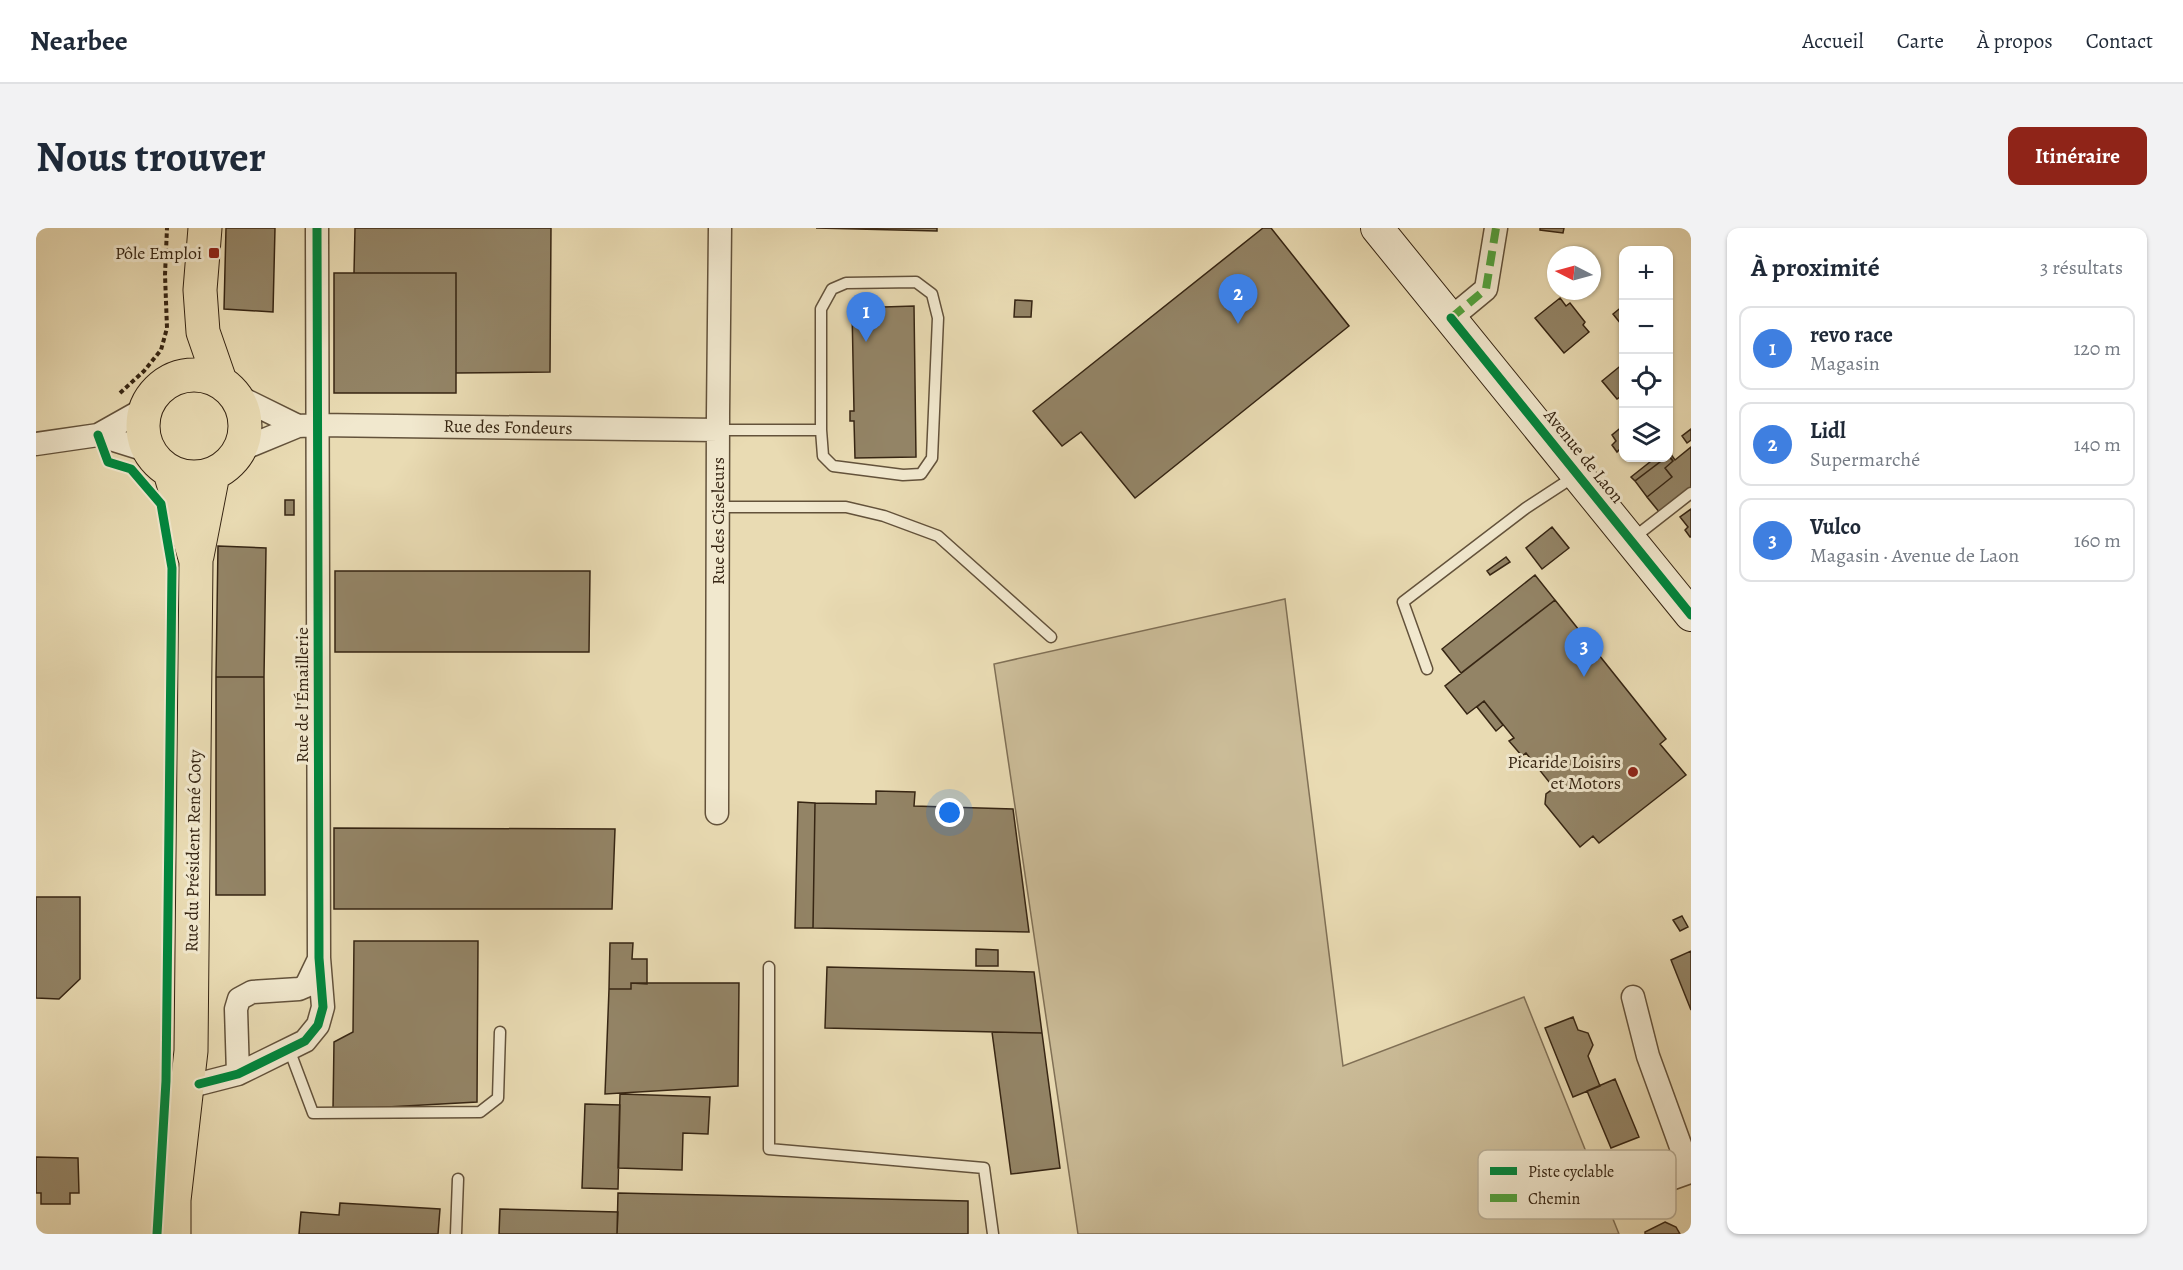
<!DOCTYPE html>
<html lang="fr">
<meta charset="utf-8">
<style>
body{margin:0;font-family:Alegreya,serif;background:#f2f2f3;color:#1f2937}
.controls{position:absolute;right:18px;top:18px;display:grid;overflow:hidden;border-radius:12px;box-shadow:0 2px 4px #0004}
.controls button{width:54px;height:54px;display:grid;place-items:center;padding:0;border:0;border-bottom:2px solid #e0e1e3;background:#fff;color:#1f2937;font:30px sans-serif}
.compass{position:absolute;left:1511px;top:18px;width:54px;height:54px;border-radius:50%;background:#fff;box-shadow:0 2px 4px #0004;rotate:276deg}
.you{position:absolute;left:914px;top:585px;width:21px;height:21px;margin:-15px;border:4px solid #fff;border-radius:50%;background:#1a73e8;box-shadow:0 0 0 9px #1a73e833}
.badge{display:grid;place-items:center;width:39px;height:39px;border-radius:50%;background:#8f2418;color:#fff;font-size:20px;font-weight:700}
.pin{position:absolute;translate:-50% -50px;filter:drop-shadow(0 2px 3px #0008)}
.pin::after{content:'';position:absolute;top:32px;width:21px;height:18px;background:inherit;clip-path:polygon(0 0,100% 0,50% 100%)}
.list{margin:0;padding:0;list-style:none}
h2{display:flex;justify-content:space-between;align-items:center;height:78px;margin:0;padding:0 24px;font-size:26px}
h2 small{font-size:20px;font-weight:400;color:#747a83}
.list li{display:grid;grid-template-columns:39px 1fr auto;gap:18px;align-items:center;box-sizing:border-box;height:84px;margin:0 12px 12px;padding:0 12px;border:2px solid #e0e1e3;border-radius:12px}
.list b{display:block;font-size:22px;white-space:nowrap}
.list p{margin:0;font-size:20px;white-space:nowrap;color:#747a83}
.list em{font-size:20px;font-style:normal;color:#747a83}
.icon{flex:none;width:33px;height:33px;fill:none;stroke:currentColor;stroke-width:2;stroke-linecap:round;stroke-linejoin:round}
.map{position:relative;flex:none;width:1655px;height:1006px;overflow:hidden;border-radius:12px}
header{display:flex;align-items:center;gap:36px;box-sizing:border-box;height:84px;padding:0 30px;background:#fff;border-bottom:2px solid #e0e1e3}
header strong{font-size:28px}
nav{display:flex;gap:33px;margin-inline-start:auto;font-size:21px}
.intro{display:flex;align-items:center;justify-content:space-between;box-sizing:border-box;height:144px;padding:0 36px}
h1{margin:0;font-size:42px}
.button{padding:15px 27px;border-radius:12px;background:#8f2418;color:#fff;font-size:21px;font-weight:700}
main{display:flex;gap:36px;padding:0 36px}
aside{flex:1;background:#fff;border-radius:12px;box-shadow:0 2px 4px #0004}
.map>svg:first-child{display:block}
.green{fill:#cbbc98;stroke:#807056;stroke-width:1.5}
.building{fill:#938466;stroke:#362513;stroke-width:1.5}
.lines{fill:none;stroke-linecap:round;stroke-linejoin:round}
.lane-casing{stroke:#63523b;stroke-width:13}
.street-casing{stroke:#63523b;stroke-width:25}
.secondary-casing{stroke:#362513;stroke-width:34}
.primary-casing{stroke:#362513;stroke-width:35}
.path{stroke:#362513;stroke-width:4;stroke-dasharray:4.5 3;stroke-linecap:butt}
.lane{stroke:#f1e8ce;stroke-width:10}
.street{stroke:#f1e8ce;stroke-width:22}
.secondary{stroke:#f1e8ce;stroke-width:32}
.primary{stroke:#e9dbb3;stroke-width:33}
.quiet{stroke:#53a33f;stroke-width:8;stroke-dasharray:15 8;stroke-linecap:butt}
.cycleway-casing{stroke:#f1e8ce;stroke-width:13}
.cycleway{stroke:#00873e;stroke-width:9}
.poi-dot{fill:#8f2418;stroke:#f1e8ce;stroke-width:2}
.labels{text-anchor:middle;stroke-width:6;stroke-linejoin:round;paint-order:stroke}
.poi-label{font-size:18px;fill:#362513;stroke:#f1e8ce;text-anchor:end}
.street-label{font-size:18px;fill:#362513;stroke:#f1e8ce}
.key{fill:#f1e8ce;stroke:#b9ae96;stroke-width:1.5}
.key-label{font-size:16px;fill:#362513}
</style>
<header>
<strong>Nearbee</strong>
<nav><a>Accueil</a><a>Carte</a><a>À propos</a><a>Contact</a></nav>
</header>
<div class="intro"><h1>Nous trouver</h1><a class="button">Itinéraire</a></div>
<main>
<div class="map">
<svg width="1655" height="1006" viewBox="0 0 1655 1006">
<rect width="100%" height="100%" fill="#e9dbb3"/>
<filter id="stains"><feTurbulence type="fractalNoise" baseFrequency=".00333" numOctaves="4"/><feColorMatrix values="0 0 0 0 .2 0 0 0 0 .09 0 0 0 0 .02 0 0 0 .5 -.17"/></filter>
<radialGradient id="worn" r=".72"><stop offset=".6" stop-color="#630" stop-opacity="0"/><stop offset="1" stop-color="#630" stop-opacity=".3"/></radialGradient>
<path class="green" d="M1249,371L1307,838L1488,769L1583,1006H1042L958,436Z"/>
<path class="building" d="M190,0H239L237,84L188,81Z
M319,0H515L514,144L420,145V45H318Z
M780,0H901V3Z
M1227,0H1235L1313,98L1099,270L1045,204L1026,218L997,183Z
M1504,0H1528L1527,5L1504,2Z
M298,45H420V165H298Z
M1524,70L1530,78L1534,75L1549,94L1547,97L1553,104L1528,125L1499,90Z
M979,72L996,73L995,89H978Z
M1588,77V94L1585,96L1577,86Z
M878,78L880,229L819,230L818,193H814V183H818L816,80Z
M1588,135V166L1581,171L1566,153Z
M1588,197V223L1585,220L1581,224L1576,217L1580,213L1576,207Z
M1655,201V212L1651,215L1646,208Z
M1655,219V260L1624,285L1611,269L1636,249L1629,240L1637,233L1632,226L1634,225L1639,232Z
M1632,228L1637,233L1629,240L1636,249L1611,269L1599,253Z
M1619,230H1629L1599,253L1595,249Z
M249,272H258V287H249Z
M1655,281V309H1654L1649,302L1652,299L1644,289Z
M1516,299L1533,320L1506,341L1490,320Z
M182,318L230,320L228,449H180Z
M1470,329L1474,334L1454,347L1451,343Z
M299,343H554L553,424H299Z
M1499,347L1519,372L1425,445L1406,421Z
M1519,372L1630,511L1624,516L1650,547L1563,615L1557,608L1544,619L1509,576L1510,566L1518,560L1490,525L1486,528L1473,513L1478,510L1448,473L1431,486L1409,458Z
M180,449H228L229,667H180Z
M1448,473L1467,497L1460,503L1441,479Z
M840,563L879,564L878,578L977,581L993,704L777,700L779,575L840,576Z
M762,574L779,575L777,700H759Z
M298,600L579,601L576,681H298Z
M0,669H44V751L23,771L0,770Z
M1646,688L1652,699L1644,703L1637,692Z
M318,713H442L441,874L297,882L298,814L317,804Z
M574,715H597L596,731H611V756L595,755V761H573Z
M940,721L962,722V738H940Z
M1655,723V782L1635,732Z
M791,739L998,744L1006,805L789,800Z
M595,755H703L702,858L569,866L573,761H595Z
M1537,789L1542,802L1552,805L1557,817L1552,828L1564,858L1537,869L1509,800Z
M956,804L1006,805L1024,940L975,946Z
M1579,851L1603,909L1575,920L1551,863Z
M584,866L674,869L672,906L647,905L646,942L582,940Z
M549,876L584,877L582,961L546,960Z
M0,929L42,930L43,965H34V976H5V965H0Z
M582,965L932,973V1006H581Z
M304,975L404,981L402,1006H263L265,984L303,987Z
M464,981L582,984L581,1006H463Z
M1629,994L1640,999L1644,1006H1609V1004Z"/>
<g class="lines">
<defs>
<path id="lane" d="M880,54L896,66L902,90L896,230L885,246L867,247L797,238L787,228L785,202V81L796,61L810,55Z
M682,202H785
M682,279H810L848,288L902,308L1015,409
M1596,311L1655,265
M1391,441L1367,374L1490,280L1539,248
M733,739V921L948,940L957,1006
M253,821L277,885L444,884L462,870L464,804
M420,1006L422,951"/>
<path id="street" d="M1415,90L1450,61L1460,0
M201,168L262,198
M62,207L113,223
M0,216L62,207L110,180
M204,222L262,198L282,197L682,202
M681,585L682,186L684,0
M1597,769L1612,828L1654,944L1598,964
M202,846L200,781L203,771L216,764L263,761L270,758L283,731
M163,856L202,846L269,813L282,797L287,779L283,730L281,0"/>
<path id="secondary" d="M1341,0L1655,387"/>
<path id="primary" d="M169,0L164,62L167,104L184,153
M107 198a51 51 0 1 1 102 0a51 51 0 1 1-102 0Z
M134,244L160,333L155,823L138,972V1006
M161,328L177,246"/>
</defs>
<use href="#lane" class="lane-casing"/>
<use href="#street" class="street-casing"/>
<use href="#secondary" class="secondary-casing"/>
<use href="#primary" class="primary-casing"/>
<path class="path" d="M84,165L108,143L125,122L131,100L129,47L131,0"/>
<use href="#lane" class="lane"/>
<use href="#street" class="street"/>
<use href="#secondary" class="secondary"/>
<use href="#primary" class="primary"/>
<path class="quiet" d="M1415,90L1450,61L1460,0"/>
<defs>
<path id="cycleway" d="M1415,90L1655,387
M62,207L72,234L95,241L125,276L136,340L130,853L121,1006
M163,856L202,846L269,813L282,797L287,779L283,730L281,0"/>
</defs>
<use href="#cycleway" class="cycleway-casing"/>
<use href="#cycleway" class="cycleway"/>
</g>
<g class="poi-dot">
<rect x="172" y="19" width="12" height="12" rx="3"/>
<circle cx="1597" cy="544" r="6"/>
</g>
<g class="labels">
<g class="poi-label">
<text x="166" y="31">Pôle Emploi</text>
<text x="1585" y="540">Picaride Loisirs<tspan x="1585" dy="21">et Motors</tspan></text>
</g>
<g class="street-label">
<text transform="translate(472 199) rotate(1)" y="6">Rue des Fondeurs</text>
<text transform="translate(1548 228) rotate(51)" y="6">Avenue de Laon</text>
<text transform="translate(682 293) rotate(-90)" y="6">Rue des Ciseleurs</text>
<text transform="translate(266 467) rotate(-90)" y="6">Rue de l'Émaillerie</text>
<text transform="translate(157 623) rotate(-89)" y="6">Rue du Président René Coty</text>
</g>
</g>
<rect x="1442" y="922" width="198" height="69" rx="9" class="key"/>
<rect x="1454" y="939" width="27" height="8" fill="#00873e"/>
<rect x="1454" y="966" width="27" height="8" fill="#53a33f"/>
<g class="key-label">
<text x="1492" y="949">Piste cyclable</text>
<text x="1492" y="976">Chemin</text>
</g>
<rect width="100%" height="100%" filter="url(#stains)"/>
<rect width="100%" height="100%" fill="url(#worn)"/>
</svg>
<div class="controls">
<button>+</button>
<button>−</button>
<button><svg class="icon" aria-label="locate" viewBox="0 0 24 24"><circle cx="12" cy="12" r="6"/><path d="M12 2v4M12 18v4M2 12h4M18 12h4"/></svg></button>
<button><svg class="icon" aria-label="layers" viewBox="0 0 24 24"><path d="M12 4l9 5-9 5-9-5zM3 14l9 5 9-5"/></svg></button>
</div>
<svg class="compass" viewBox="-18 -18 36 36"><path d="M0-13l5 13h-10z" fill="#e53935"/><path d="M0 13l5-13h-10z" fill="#747a83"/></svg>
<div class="you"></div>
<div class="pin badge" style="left:830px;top:114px;background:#3f7fe0">1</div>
<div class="pin badge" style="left:1202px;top:96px;background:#3f7fe0">2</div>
<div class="pin badge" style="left:1548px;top:449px;background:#3f7fe0">3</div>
</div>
<aside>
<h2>À proximité<small>3 résultats</small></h2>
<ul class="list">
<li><span class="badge" style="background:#3f7fe0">1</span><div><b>revo race</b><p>Magasin</p></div><em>120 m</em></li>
<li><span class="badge" style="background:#3f7fe0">2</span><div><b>Lidl</b><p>Supermarché</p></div><em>140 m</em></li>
<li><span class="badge" style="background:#3f7fe0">3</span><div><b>Vulco</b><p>Magasin · Avenue de Laon</p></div><em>160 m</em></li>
</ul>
</aside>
</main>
